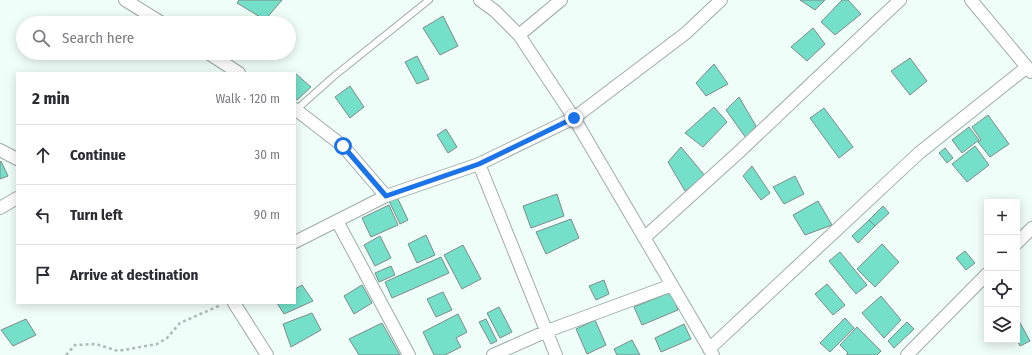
<!DOCTYPE html>
<meta charset="utf-8">
<style>
body{margin:0;font-family:"Fira Sans Condensed",sans-serif;background:#f2f2f3;color:#2b2b33}
.controls{position:absolute;right:12px;bottom:12px;display:grid;overflow:hidden;border-radius:0px;box-shadow:0 2px 10px #0003}
.controls button{width:36px;height:36px;display:grid;place-items:center;padding:0;border:0;border-bottom:1px solid #e1e1e2;background:#fff;color:#2b2b33;font:20px sans-serif}
.stop{position:absolute;width:12px;height:12px;margin:-9px;border:3px solid #1a73e8;border-radius:50%;background:#fff}
.stop.end{background:#1a73e8;border-color:#fff;box-shadow:0 1px 4px #0008}
.list{margin:0;padding:0;list-style:none}
h2{display:flex;justify-content:space-between;align-items:center;height:52px;margin:0;padding:0 16px;font-size:17px}
h2 small{font-size:13px;font-weight:400;color:#7c7c81}
.list li{display:grid;grid-template-columns:26px 1fr auto;gap:12px;align-items:center;box-sizing:border-box;height:60px;padding:0 16px;border-top:1px solid #e1e1e2}
.list b{display:block;font-size:15px;white-space:nowrap}
.list em{font-size:13px;font-style:normal;color:#7c7c81}
.icon{flex:none;width:22px;height:22px;fill:none;stroke:currentColor;stroke-width:2;stroke-linecap:round;stroke-linejoin:round}
.map{position:relative;flex:none;width:1032px;height:355px;overflow:hidden}
.search{position:absolute;background:#fff;box-shadow:0 2px 10px #0003;left:16px;top:16px;width:280px;height:44px;display:flex;align-items:center;gap:10px;box-sizing:border-box;padding:0 14px;border-radius:22px;color:#7c7c81;font-size:15px}
.panel{position:absolute;background:#fff;box-shadow:0 2px 10px #0003;left:16px;top:72px;width:280px;height:232px;border-radius:0px}
.map>svg:first-child{display:block}
.building{fill:#74e0ca;stroke:#7e8b88}
.lines{fill:none;stroke-linecap:round;stroke-linejoin:round}
.lane-casing{stroke:#9eaba8;stroke-width:8}
.street-casing{stroke:#9eaba8;stroke-width:14}
.path{stroke:#afbab7;stroke-width:2.5;stroke-dasharray:3 3;stroke-linecap:butt}
.lane{stroke:#fff;stroke-width:6}
.street{stroke:#fff;stroke-width:12}
.route{stroke:#1a73e8;stroke-width:5}
</style>
<div class="map">
<svg width="1032" height="355" viewBox="0 0 1032 355">
<rect width="100%" height="100%" fill="#f0fefa"/>
<path class="building" d="M239,0H282L265,20L237,3Z
M800,0H825L815,10Z
M842,0H848L861,14L835,35L821,22Z
M443,16L458,46L440,55L423,28Z
M813,28L825,44L807,61L791,47Z
M417,56L429,79L417,84L405,62Z
M910,58L927,81L910,95L891,71Z
M714,64L728,84L706,96L696,83Z
M295,73L311,87L297,100L295,99Z
M350,86L364,107L350,118L335,97Z
M739,97L756,126L746,138L726,110Z
M714,107L727,122L703,147L685,133Z
M824,108L853,147L839,158L810,118Z
M988,115L1009,144L990,157L978,142L981,140L972,127Z
M969,127L979,140L962,153L952,140Z
M446,129L457,147L448,153L437,135Z
M975,146L989,165L967,182L952,164Z
M681,147L706,177L685,191L668,162Z
M945,148L953,158L947,163L939,153Z
M1,161L8,176L0,179V162Z
M752,166L770,193L761,200L743,176Z
M795,176L804,194L784,204L773,187Z
M557,194L564,216L531,228L523,206Z
M396,195L408,220L400,224L388,199Z
M818,201L832,225L805,235L793,215Z
M389,205L398,225L371,237L362,218Z
M883,206L889,213L875,226L869,220Z
M571,219L579,238L546,254L536,232Z
M869,220L875,226L858,243L852,236Z
M426,235L435,255L417,263L408,244Z
M380,236L391,258L375,266L364,245Z
M882,244L899,262L875,287L857,269Z
M463,245L481,279L462,289L444,255Z
M965,251L975,263L966,270L956,258Z
M840,252L867,285L856,294L829,261Z
M441,257L449,273L392,298L385,282Z
M391,266L395,275L379,282L375,273Z
M604,280L609,294L596,300L589,286Z
M827,284L845,305L833,315L815,294Z
M302,285L313,301L284,314L277,303H295V289Z
M362,285L372,303L354,314L344,296Z
M443,292L452,310L436,317L427,299Z
M671,292L678,310L642,325L634,307Z
M881,296L901,320L884,338L862,313Z
M499,307L512,332L500,338L487,313Z
M312,313L321,330L291,347L283,324Z
M458,314L467,332L456,338L461,347L445,355H434L423,332Z
M845,318L854,328L830,352L820,343Z
M26,319L36,335L13,346L1,330Z
M486,319L497,341L491,344L479,322Z
M595,320L606,345L587,354L576,329Z
M1019,321L1030,341L1020,346L1017,340V322Z
M907,322L914,329L894,348L888,341Z
M382,323L400,355H359L349,339Z
M684,324L691,339L661,352L655,338Z
M857,327L881,351L877,355H846L848,353L840,345Z
M632,340L640,355H617L614,349Z"/>
<g class="lines">
<defs>
<path id="lane" d="M296,110L333,77L429,0"/>
<path id="street" d="M125,0L162,23
M480,0L495,11L519,35L574,118L713,355
M971,0L1031,72
M519,35L561,0
M208,53L239,73
M295,109L343,146L386,196
M0,150L17,159
M479,164L556,355
M0,208L17,198
M337,221L409,355
M644,238L740,151L900,0
M295,242L386,196L479,164L574,118L686,33L721,0
M1017,243L1032,228
M234,303L267,355
M709,349L919,153L1027,67
M493,355L547,331L672,285
M907,355L987,274"/>
</defs>
<use href="#lane" class="lane-casing"/>
<use href="#street" class="street-casing"/>
<path class="path" d="M66,355L75,345L96,344L118,351L157,344L167,338L180,323L221,305"/>
<use href="#lane" class="lane"/>
<use href="#street" class="street"/>
</g>
<g class="lines">
<path class="route" d="M343,146L386,196L479,164L574,118"/>
</g>
</svg>
<div class="controls">
<button>+</button>
<button>−</button>
<button><svg class="icon" aria-label="locate" viewBox="0 0 24 24"><circle cx="12" cy="12" r="6"/><path d="M12 2v4M12 18v4M2 12h4M18 12h4"/></svg></button>
<button><svg class="icon" aria-label="layers" viewBox="0 0 24 24"><path d="M12 4l9 5-9 5-9-5zM3 14l9 5 9-5"/></svg></button>
</div>
<div class="stop" style="left:343px;top:146px"></div>
<div class="stop end" style="left:574px;top:118px"></div>
<div class="search"><svg class="icon" aria-label="search" viewBox="0 0 24 24"><circle cx="10" cy="10" r="6"/><path d="M15 15l6 6"/></svg>Search here</div>
<section class="panel">
<h2>2 min<small>Walk · 120 m</small></h2>
<ul class="list">
<li><svg class="icon" aria-label="ahead" viewBox="0 0 24 24"><path d="M12 20V5M6 11l6-6 6 6"/></svg><div><b>Continue</b></div><em>30 m</em></li>
<li><svg class="icon" aria-label="left" viewBox="0 0 24 24"><path d="M17 20v-9H6M10 6l-5 5 5 5"/></svg><div><b>Turn left</b></div><em>90 m</em></li>
<li><svg class="icon" aria-label="arrive" viewBox="0 0 24 24"><path d="M6 21V4h12l-3 4 3 4H6"/></svg><div><b>Arrive at destination</b></div></li>
</ul>
</section>
</div>
